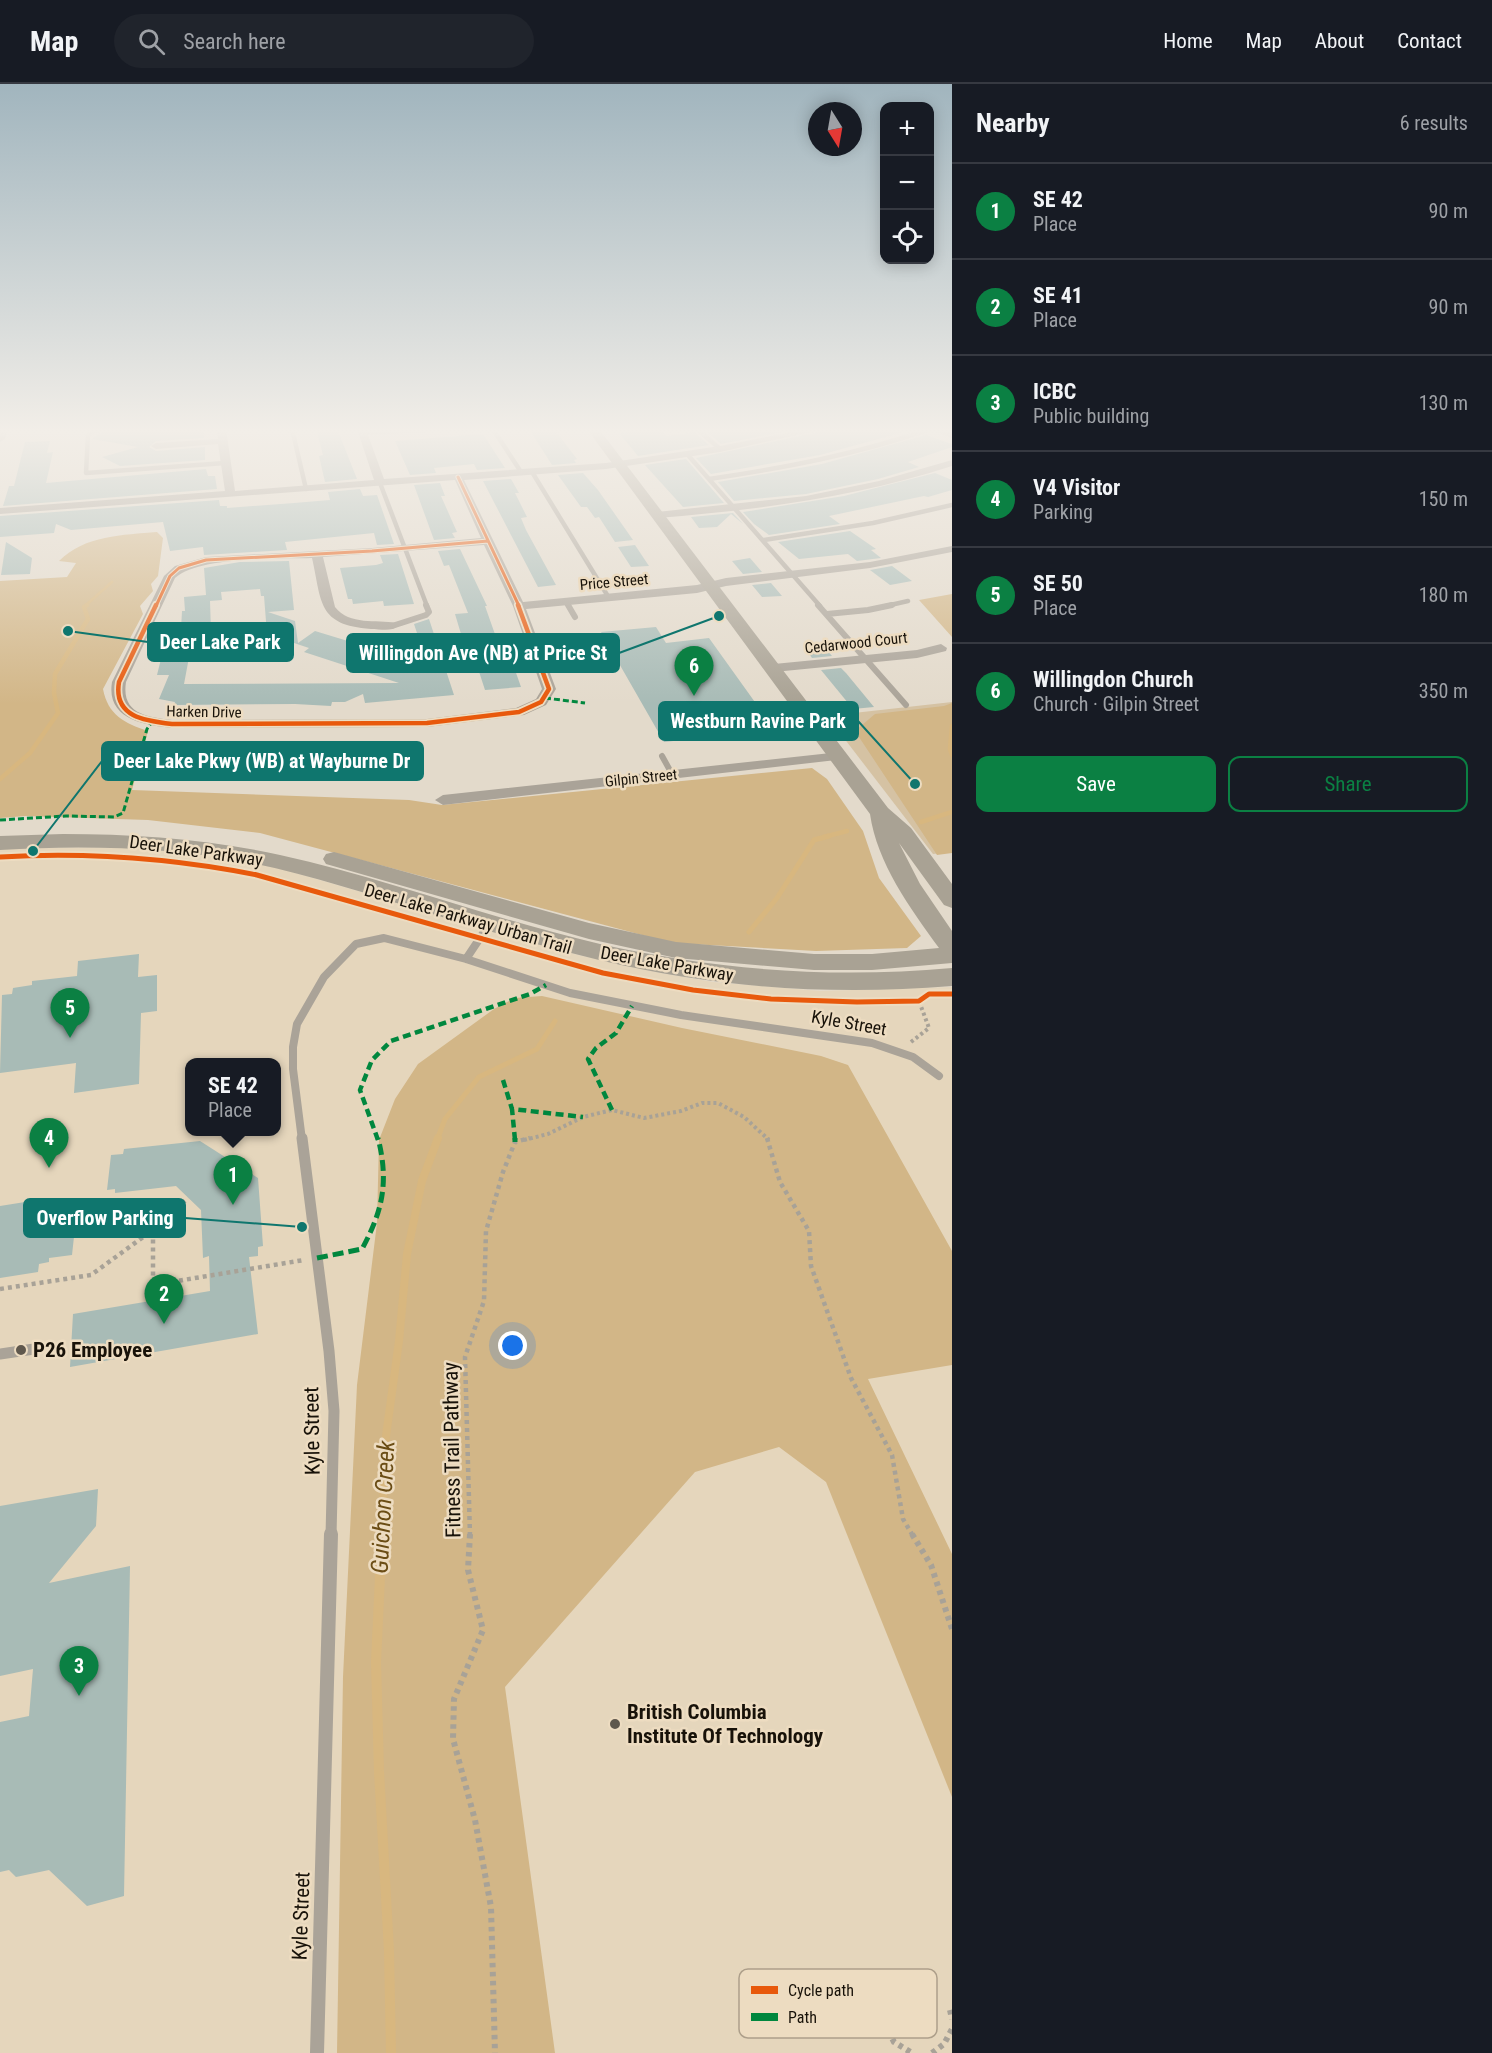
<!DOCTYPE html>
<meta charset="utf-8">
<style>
body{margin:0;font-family:"Roboto Condensed",sans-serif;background:#20242c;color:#f1f3f6}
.controls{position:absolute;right:18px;top:18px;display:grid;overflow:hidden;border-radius:12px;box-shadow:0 3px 15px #0003}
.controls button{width:54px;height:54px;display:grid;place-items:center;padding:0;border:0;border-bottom:2px solid #363941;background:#171b24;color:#f1f3f6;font:30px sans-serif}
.compass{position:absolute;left:808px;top:18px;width:54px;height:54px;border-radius:50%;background:#171b24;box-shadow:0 3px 15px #0003;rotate:169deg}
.you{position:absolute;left:513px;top:1262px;width:21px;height:21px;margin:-15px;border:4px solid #fff;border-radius:50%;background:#1a73e8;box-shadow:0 0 0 9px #1a73e833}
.badge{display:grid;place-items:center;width:39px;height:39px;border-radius:50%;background:#0b8043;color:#fff;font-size:20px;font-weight:700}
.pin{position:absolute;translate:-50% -50px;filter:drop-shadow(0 2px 3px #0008)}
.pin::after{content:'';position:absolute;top:32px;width:21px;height:18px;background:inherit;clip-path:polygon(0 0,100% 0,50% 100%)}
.popup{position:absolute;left:185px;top:974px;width:96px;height:78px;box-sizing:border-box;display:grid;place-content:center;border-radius:12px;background:#171b24;filter:drop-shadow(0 2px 4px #0005);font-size:20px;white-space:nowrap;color:#9ea1a6}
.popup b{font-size:22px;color:#f1f3f6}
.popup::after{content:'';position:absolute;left:50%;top:100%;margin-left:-12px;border:12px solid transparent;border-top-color:#171b24}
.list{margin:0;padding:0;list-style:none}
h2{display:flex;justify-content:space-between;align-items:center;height:78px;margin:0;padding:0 24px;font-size:26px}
h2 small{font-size:20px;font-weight:400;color:#9ea1a6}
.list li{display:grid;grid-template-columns:39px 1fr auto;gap:18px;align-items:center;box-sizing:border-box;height:96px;padding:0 24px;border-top:2px solid #363941}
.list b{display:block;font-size:22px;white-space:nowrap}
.list p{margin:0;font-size:20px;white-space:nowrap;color:#9ea1a6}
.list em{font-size:20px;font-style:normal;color:#9ea1a6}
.actions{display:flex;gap:12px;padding:18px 24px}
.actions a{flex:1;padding:14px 0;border:2px solid #0b8043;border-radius:12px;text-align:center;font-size:21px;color:#0b8043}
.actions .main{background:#0b8043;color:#fff}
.icon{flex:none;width:33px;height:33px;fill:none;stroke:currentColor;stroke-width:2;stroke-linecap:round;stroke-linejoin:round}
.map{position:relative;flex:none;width:952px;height:1969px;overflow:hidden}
header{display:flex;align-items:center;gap:36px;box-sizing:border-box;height:84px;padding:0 30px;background:#171b24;border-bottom:2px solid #363941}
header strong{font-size:28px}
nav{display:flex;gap:33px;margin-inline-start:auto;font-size:21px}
.search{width:420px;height:54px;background:#20242c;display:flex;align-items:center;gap:15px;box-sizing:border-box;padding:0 21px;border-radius:33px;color:#9ea1a6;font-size:22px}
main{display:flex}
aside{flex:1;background:#171b24}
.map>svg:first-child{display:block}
.built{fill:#e5d6bc;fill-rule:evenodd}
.green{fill:#d5c2a3}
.forest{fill:#d2b687}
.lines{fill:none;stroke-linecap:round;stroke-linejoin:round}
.stream-far4{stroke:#d8b77f;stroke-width:3}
.stream-far3{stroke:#d8b77f;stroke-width:4.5}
.stream-far2{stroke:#d8b77f;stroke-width:5}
.stream-far1{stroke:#d8b77f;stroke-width:8}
.stream{stroke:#d8b77f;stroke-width:10}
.building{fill:#a8bbb6;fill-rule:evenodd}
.path-far2{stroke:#a8a297;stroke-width:4;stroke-dasharray:3 3;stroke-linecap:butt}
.path-far1{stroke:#a8a297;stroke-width:4.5;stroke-dasharray:4 4;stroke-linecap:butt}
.path{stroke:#a8a297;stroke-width:6;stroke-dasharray:4.5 4.5;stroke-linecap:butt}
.lane-far4{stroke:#aaa398;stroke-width:4.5}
.lane-far3{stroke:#aaa398;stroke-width:6}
.lane-far2{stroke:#aaa398;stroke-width:8}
.lane-far1{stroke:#aaa398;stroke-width:11}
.lane{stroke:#aaa398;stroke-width:14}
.street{fill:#aaa398;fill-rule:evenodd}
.secondary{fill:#a9a294;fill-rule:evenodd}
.quiet-far2{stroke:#00873e;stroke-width:3;stroke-dasharray:6 3;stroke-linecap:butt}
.quiet-far1{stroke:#00873e;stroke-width:4.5;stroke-dasharray:8 4.5;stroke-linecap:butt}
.quiet{stroke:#00873e;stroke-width:5;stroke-dasharray:11 5;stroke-linecap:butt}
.cycleway-far2-casing{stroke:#eddcc1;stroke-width:5}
.cycleway-far1-casing{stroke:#eddcc1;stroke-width:8}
.cycleway-casing{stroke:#eddcc1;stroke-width:9}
.cycleway-far2{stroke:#e8590c;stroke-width:3}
.cycleway-far1{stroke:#e8590c;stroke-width:4.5}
.cycleway{stroke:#e8590c;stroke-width:5}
.poi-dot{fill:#5f584d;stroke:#eddcc1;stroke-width:2}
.labels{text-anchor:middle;stroke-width:5;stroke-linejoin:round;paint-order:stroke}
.far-street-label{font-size:15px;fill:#181209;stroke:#eddcc1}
.street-label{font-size:18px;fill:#181209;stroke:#eddcc1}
.near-poi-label{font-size:21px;font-weight:bold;fill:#181209;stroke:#eddcc1;text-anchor:start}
.near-street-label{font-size:21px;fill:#181209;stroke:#eddcc1}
.near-water-label{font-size:24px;font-style:italic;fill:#6b4d15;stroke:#eddcc1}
.key{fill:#eddcc1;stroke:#ad9f8a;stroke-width:1.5}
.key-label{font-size:16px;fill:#181209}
.leader{fill:none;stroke:#0f766e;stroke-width:2}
.callout-dot{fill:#0f766e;stroke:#eddcc1;stroke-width:2}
.callout{fill:#0f766e;stroke:#0f766e;stroke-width:2}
.callout-label{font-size:20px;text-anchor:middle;font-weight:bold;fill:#fff}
</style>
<header>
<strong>Map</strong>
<div class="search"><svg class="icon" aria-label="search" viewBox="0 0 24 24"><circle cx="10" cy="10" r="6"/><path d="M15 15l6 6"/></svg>Search here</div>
<nav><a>Home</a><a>Map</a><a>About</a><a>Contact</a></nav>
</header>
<main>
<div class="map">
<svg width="952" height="1969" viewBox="0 0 952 1969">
<rect width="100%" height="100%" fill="#e3dacb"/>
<path class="built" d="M141,763L239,775L282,785L578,871L661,889L713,898L820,907L952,903V1969H0V764ZM190,978H276V1048H190Z"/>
<path class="green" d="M952,618V768L933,770L827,632Z"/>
<path class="forest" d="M157,448L163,454L158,492L151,500L153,507L140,522L143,530L103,605C108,631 124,639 148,647L132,706L409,716L442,721L812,684L827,695L863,747L879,794L921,852L907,864L816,867L672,859L260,749L148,736L26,732L0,734V497L67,493L76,479L59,477C85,451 123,451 157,448Z
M952,510V553L919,516Z
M952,619V769L937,771L855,647L875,630L944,622Z
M542,912L682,944L821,972L848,981L952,1167V1281L868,1295L952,1470V1713L826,1398L779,1363L695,1388L505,1603L555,1969H337L343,1593L357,1301L377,1139L379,1056L395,1015L418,980L494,925L515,914Z"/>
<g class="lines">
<path class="stream-far4" d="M85,522L112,498"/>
<path class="stream-far3" d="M952,642L950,665L952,671
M0,695L30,669L58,629L54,609L55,590L88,535L84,523L87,521
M921,738L952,728
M824,753L847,747"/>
<path class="stream-far2" d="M749,848L777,814L814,756L829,752
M437,1056L445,1035L479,993L537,965L555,937"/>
<path class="stream-far1" d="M382,1452L386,1352L399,1257L407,1170L422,1097L438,1054"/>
<path class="stream" d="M382,1450L376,1578L379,1687L389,1867L391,1969"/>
</g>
<path class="building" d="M140,345H204V354L156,357L149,363L156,367L205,363V376L120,382L102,373L138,363L92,355L100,349Z
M529,345H554L577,375L574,376L576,379L552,381Z
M720,345H797L721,360L706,347Z
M826,345L911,346L820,371L711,390L696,374L824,347Z
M662,346L667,352L694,348L709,361L638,372L619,349Z
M338,347L357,395L325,398L319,372L323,371L317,348Z
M483,350L505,384L477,386L474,380L434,384L436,389L410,391L395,357Z
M926,351L952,360V363L908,378L919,383L878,395L806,410L734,417L718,398L822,380Z
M50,357L47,369L53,368L46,399L206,385L208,392H215L217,405L3,422L9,402H14L25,358Z
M686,375L724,419L683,423L645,381Z
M583,389L598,406L633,456L615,458L599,433L595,434L587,423H581L558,391Z
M935,389L952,396V406L928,413L924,412L829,432L840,440L769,451L754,440L743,428L844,412Z
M511,395L519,409H515L527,433L521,434L526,446L556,501L538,503L483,397Z
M440,399L445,412H441L457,448L452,449L455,454L434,456L414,401Z
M360,405L363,412L377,411L394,460L377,461L374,449L285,458L287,466L204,471L203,463L170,467L163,438L71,446L56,440L54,449L0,453V432L219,416L220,422H227V424L294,419L330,416L328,408Z
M733,429L743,440L731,430L717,443L699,444L691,433Z
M850,447L876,465L871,466L881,474L857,477L848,470L799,475L778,458Z
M6,458L32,474L30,490L1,491Z
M635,461L649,482L631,483L618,463Z
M460,465L487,522H485L508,587L515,586L521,603L485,606L470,560H464L455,530L468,529L449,481L444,482L438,467Z
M398,470L414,520L384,522L383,517L353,520L352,515H348L340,484L376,481L383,479L380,471Z
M750,474L762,488L743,490L732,477Z
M289,477L294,526L268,528L295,537L298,559L315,547L374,565L408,562L407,559L420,558L414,540L429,535L454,611L365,619L363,610L345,618H332L331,622L295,620L174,621L175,618L159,615L169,591H157L161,575L173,574L172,565L179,564V545H181L182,527H185L184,513L206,511L204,484L240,478ZM260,505L261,512H264L267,550L309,564L304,568L399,599L184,600L190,568L205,567L206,549L211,548L210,517L222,516L221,508Z
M892,482L912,497L890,501L870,486Z
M771,499L782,512L762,513L752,501Z
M656,543L666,559L709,554L775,646L664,658L601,548Z
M821,559L832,572L812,574L803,561Z
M841,584L846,589L874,623L853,625L821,586Z
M182,659L262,660L261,664H293L294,660H312L311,666H327V669L368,666L369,685L267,688L268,680H235L234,683L161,682L167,666H180Z
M139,870L138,893L157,891V927L141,929L139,1000L74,1009L76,979L0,989L2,911L12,910L13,904L32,901V897L77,892L78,877Z
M200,1057L258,1094L263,1162L258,1163V1172L249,1173L258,1250L70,1283L73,1230L210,1207L209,1172L203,1174L201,1126L176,1102L115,1109V1105L107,1106L111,1071L123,1070L124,1065Z
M44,1115V1121L78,1116L72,1171L49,1174V1178L39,1180L38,1188L0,1194V1122Z
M98,1405L96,1442L49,1499L130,1482L124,1812L87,1822L49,1786L16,1793L9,1786L0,1788V1638L29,1632L33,1585L0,1592V1422Z"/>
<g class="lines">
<path class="path-far2" d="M911,958L929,944L919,917
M524,1056L548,1050L583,1033L612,1026L644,1034L681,1027L702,1019H718L744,1033L769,1056"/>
<path class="path-far1" d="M767,1054L780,1098L809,1147L811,1182L851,1294L892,1371L903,1435L913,1452
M150,1148L153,1155V1201L304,1176
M0,1205L91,1191L150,1148L188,1114
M470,1452L465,1273L484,1217L486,1147L503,1088L515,1058L530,1054"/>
<path class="path" d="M470,1450L468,1486L483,1546L454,1615L453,1655L475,1736L491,1823L495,1969
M912,1450L931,1481L952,1545
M950,1926L952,1935
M884,1939L894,1958L912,1969
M932,1969L944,1960L952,1945"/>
<path class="lane-far4" d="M98,345L88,351L86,389L225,379
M292,345L306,405
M493,345L521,388
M697,345L720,365
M687,370L820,522
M532,388L609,514
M709,395C784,384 858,370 930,345
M380,399L427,522
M764,456L873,439L952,421
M567,518L569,522
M886,522L908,517"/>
<path class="lane-far3" d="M568,521L575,533
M818,521L906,621
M827,530L868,526L892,521
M392,542L426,531L429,528L426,521
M662,672L672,690"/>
<path class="lane-far2" d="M466,875L490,839
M302,1056L293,985V963L297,940L324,893L356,860L384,854L466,875L570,909L681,931L872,959L913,973L939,992"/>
<path class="lane-far1" d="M302,1054L329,1267L334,1327L331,1452
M0,1270L34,1265"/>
<path class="lane" d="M317,1969L331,1450"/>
<path class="street" d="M0,345H8L5,355L0,358Z
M217,345H226L235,407L374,396L357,345H433L428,348L368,351L384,395L606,379L720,362L807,345H824L720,368L606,385L464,396L523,518L697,501L726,494L870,478L952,462V468L870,484L726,502L697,509L526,525L556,605L546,621L524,631L427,643L172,644C143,641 106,635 112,598L164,492L175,482L206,473L372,464L481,454L455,396L0,430V424L225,407L218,360L156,365L151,362L156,359L218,355ZM484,461L513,522L542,605L536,615L516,624L427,635L172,636C147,633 121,630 126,598L175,494C199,472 278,475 312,474C322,518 317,541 371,545C380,545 392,548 398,542L396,539C376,535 350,542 335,523L323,473Z
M928,345H941L952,348V354Z
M952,376V382C856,413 758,426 657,434L652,431L657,428L806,412L879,397Z
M941,560L947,564L946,567L917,574L774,588L767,584L774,580L917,566Z
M840,668L847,672L845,675L443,721L435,716L443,711Z"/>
<path class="secondary" d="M587,345H599L888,724L911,744L952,800V824L944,821L899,759L920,800L952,847V879L872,886H814L676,874L589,855L326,780L323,775L326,770L334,768L589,839L676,858L814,870H872L939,864C910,824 877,779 870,730Z
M63,750C136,750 208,755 280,771C388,795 492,835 600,860C719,886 830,895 952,884V902C831,912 717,904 599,876C541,862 483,846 426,828C368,810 311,791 252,779C169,763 84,761 0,766V752Z"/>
<path class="quiet-far2" d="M545,614L585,619
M0,736L66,732L114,733L123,729L147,645L152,638"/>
<path class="quiet-far1" d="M503,996L512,1025
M612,1026L588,975L596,964L616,949L632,922
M378,1056L360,1006L372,976L391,957L530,910L546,901
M515,1056L512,1025L583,1033"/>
<path class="quiet" d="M515,1054V1058
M317,1174L362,1165C383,1126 389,1098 378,1054"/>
<defs>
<path id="cycleway-far2" d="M458,393L519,522
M156,522L170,492L179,484L206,476L372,467L488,457"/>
<path id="cycleway-far1" d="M156,521L119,598C113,633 145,637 172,640L427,639L519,628L541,618L549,605L518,521"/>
<path id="cycleway" d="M0,773C87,768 171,774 257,791L603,889L693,906L771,915L857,918L919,917L929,910H952"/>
</defs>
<use href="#cycleway-far2" class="cycleway-far2-casing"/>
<use href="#cycleway-far1" class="cycleway-far1-casing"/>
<use href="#cycleway" class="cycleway-casing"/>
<use href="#cycleway-far2" class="cycleway-far2"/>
<use href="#cycleway-far1" class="cycleway-far1"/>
<use href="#cycleway" class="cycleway"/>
</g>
<linearGradient id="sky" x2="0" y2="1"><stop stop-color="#a1b5be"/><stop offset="0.56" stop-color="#f2eee8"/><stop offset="1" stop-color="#f2eee8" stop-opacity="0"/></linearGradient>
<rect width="952" height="620" fill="url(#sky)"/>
<g class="poi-dot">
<circle cx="21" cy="1266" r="6"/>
<circle cx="615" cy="1640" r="6"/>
</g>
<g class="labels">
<g class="far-street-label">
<text transform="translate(614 498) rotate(-5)" y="5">Price Street</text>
<text transform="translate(856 559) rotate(-6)" y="5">Cedarwood Court</text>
<text transform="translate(204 628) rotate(1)" y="5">Harken Drive</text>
<text transform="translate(641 694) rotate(-6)" y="5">Gilpin Street</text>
</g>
<g class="street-label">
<text transform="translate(196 767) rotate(8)" y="6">Deer Lake Parkway</text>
<text transform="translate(468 835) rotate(16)" y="6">Deer Lake Parkway Urban Trail</text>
<text transform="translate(667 880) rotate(10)" y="6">Deer Lake Parkway</text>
<text transform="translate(849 939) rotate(10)" y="6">Kyle Street</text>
</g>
<g class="near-poi-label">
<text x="33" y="1273">P26 Employee</text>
<text x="627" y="1635">British Columbia<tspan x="627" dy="24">Institute Of Technology</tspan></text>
</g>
<g class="near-street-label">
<text transform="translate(312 1347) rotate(-91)" y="7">Kyle Street</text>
<text transform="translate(452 1366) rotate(-91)" y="7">Fitness Trail Pathway</text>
<text transform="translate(301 1832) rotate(-88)" y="7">Kyle Street</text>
</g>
<g class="near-water-label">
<text transform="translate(383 1423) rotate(-87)" y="8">Guichon Creek</text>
</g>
</g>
<rect x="739" y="1885" width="198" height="69" rx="9" class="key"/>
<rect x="751" y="1902" width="27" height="8" fill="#e8590c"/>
<rect x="751" y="1929" width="27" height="8" fill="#00873e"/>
<g class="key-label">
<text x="788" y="1912">Cycle path</text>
<text x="788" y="1939">Path</text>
</g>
<path class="leader" d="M68 547L148 558M719 532L619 569M915 700L858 637M33 767L102 677M302 1143L185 1134"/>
<g class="callout-dot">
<circle cx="68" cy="547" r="6"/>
<circle cx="719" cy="532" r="6"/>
<circle cx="915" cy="700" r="6"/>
<circle cx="33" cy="767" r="6"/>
<circle cx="302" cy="1143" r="6"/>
</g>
<g class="callout">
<rect x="148" y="539" width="145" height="38" rx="6"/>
<rect x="347" y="550" width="272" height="38" rx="6"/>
<rect x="659" y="618" width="199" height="38" rx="6"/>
<rect x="102" y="658" width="321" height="38" rx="6"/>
<rect x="24" y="1115" width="161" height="38" rx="6"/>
</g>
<g class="callout-label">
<text x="220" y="565">Deer Lake Park</text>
<text x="483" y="576">Willingdon Ave (NB) at Price St</text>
<text x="758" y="644">Westburn Ravine Park</text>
<text x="262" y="684">Deer Lake Pkwy (WB) at Wayburne Dr</text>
<text x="105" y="1141">Overflow Parking</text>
</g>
</svg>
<div class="controls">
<button>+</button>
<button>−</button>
<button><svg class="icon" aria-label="locate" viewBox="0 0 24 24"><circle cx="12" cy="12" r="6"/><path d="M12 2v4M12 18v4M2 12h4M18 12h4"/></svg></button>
</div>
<svg class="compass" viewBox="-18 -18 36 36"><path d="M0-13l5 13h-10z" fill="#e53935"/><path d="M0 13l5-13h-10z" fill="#9ea1a6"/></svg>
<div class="you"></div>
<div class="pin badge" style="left:233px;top:1121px">1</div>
<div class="popup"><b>SE 42</b>Place</div>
<div class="pin badge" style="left:164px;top:1240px">2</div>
<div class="pin badge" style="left:79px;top:1612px">3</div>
<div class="pin badge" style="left:49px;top:1084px">4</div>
<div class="pin badge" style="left:70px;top:954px">5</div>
<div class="pin badge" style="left:694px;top:612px">6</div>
</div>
<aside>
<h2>Nearby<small>6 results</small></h2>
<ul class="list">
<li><span class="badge">1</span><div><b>SE 42</b><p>Place</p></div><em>90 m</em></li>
<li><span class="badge">2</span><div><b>SE 41</b><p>Place</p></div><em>90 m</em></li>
<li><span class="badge">3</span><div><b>ICBC</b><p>Public building</p></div><em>130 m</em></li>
<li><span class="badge">4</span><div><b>V4 Visitor</b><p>Parking</p></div><em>150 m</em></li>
<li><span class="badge">5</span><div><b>SE 50</b><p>Place</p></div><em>180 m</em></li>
<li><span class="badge">6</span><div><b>Willingdon Church</b><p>Church · Gilpin Street</p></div><em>350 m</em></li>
</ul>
<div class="actions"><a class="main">Save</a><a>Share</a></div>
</aside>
</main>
